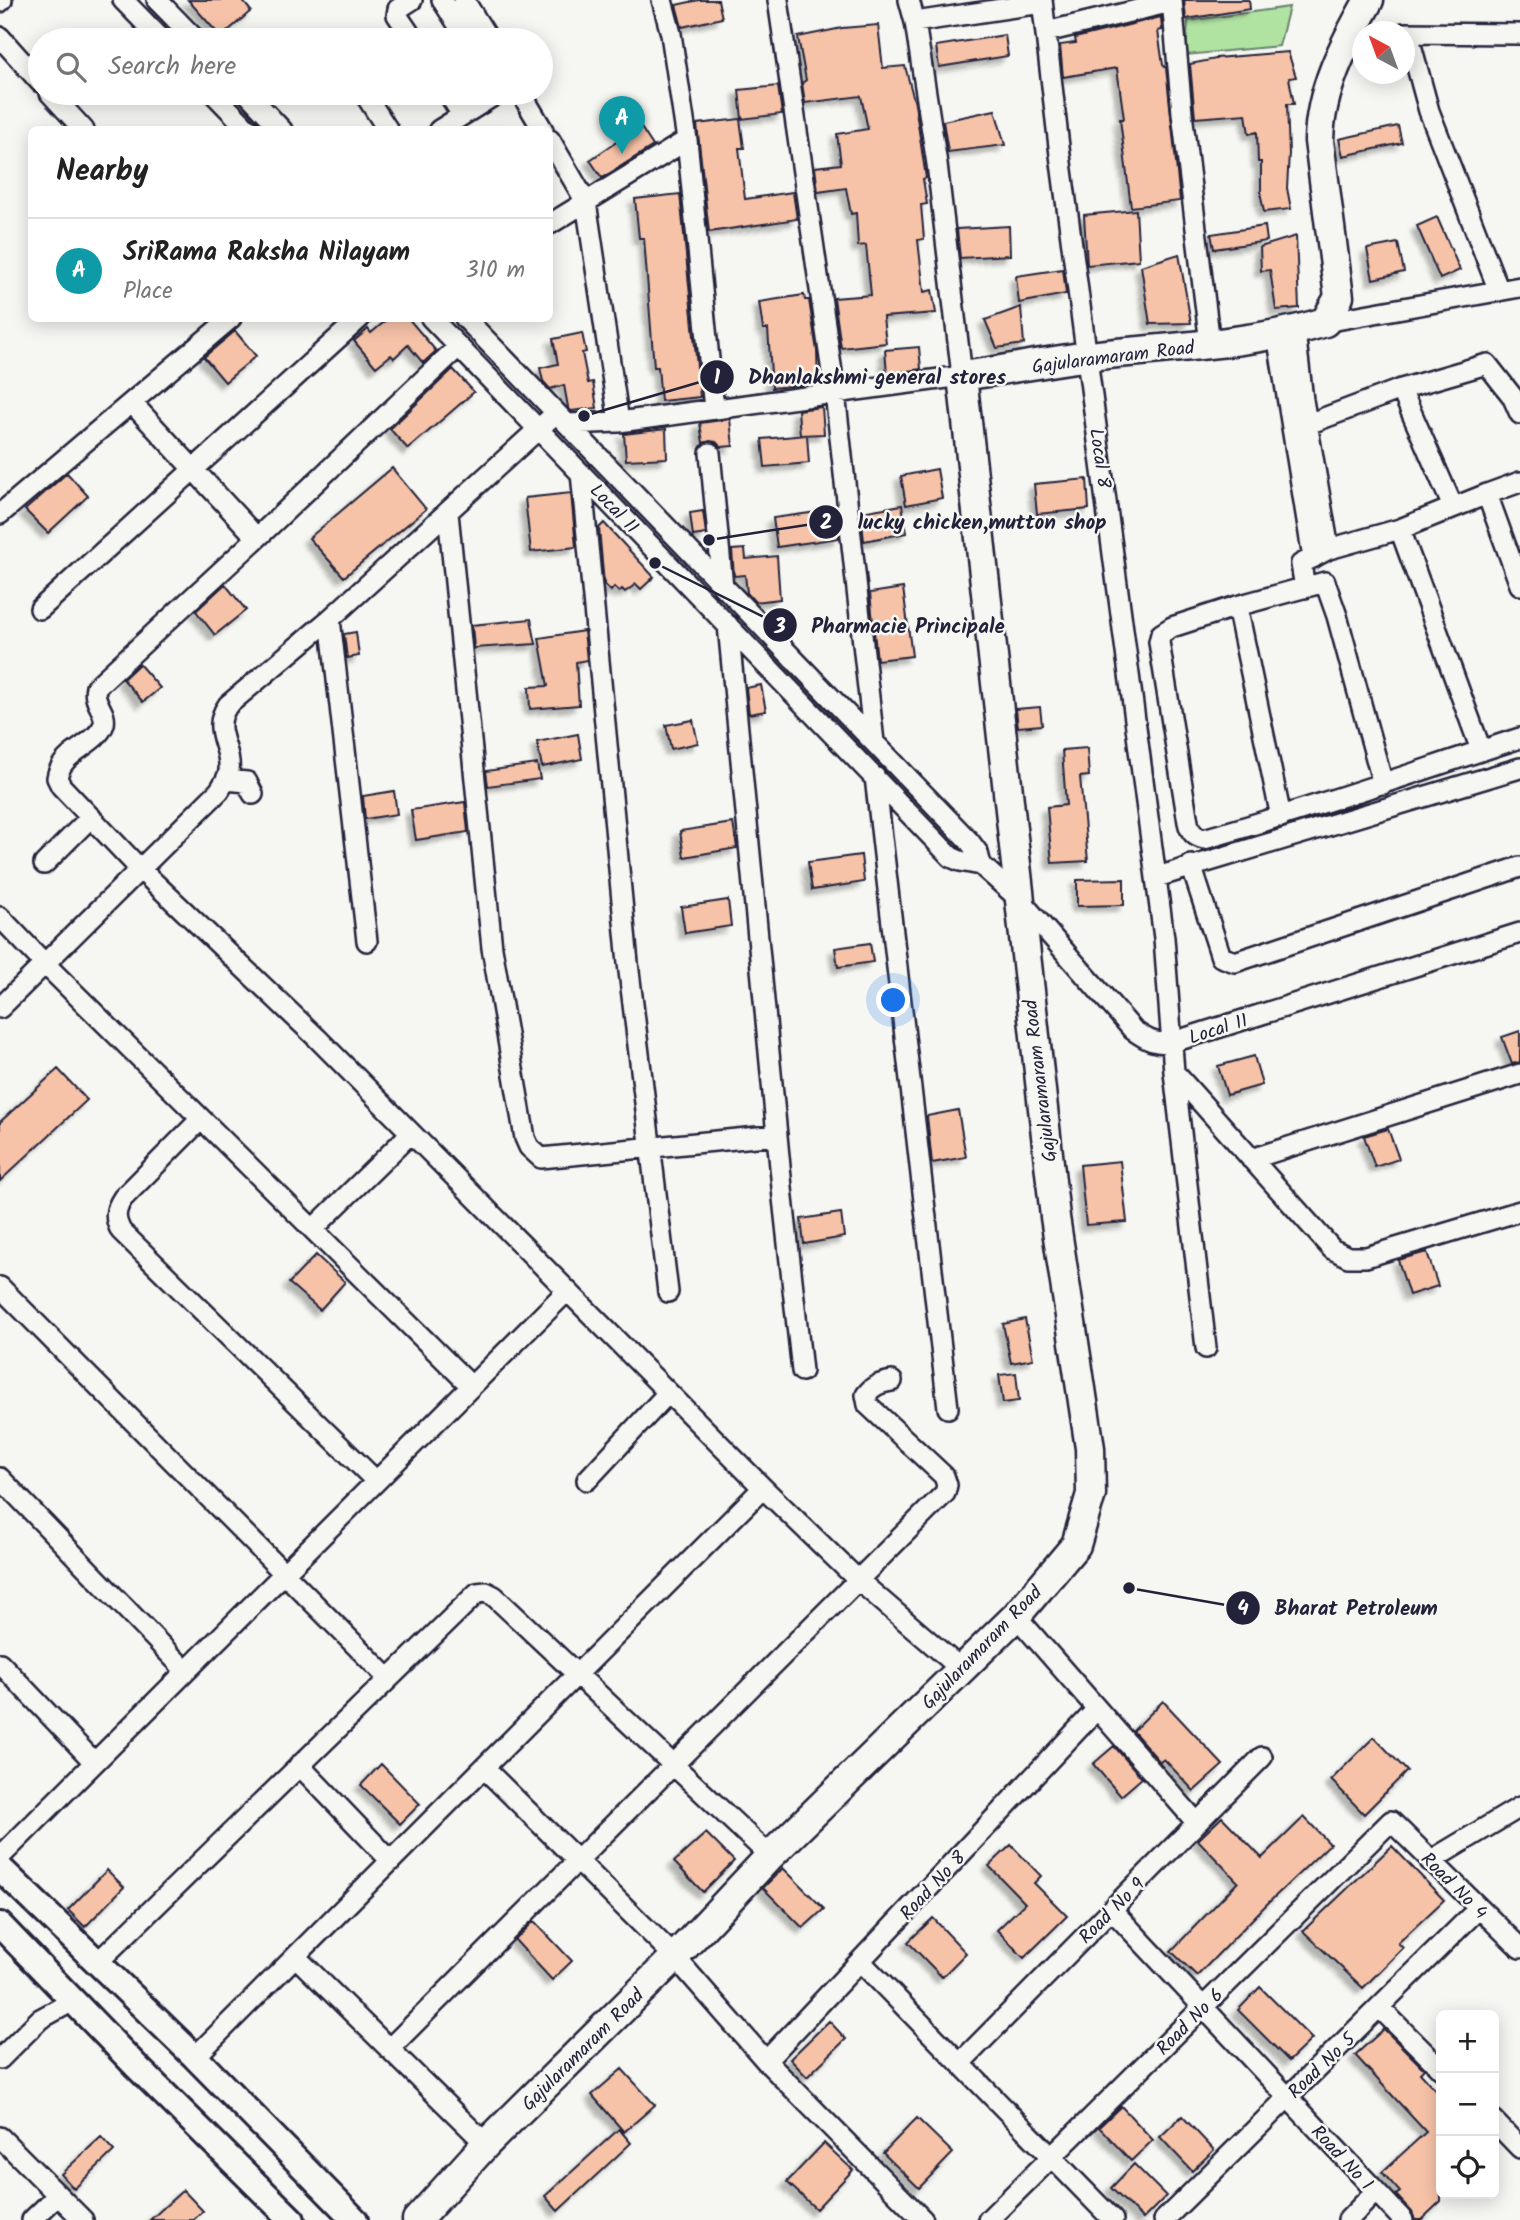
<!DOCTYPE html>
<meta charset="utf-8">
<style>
body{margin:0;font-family:Kalam,sans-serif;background:#f6f6f6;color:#222}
.controls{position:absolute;right:21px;bottom:21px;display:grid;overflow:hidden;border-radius:10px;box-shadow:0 4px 18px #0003}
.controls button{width:63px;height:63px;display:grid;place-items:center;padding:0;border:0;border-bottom:2px solid #e0e0e0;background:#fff;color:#222;font:35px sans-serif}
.compass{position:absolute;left:1352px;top:21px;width:63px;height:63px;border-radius:50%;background:#fff;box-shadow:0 4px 18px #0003;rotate:319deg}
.you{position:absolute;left:894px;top:1001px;width:24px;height:24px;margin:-18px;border:5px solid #fff;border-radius:50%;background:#1a73e8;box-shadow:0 0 0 10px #1a73e833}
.badge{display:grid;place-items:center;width:46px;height:46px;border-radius:50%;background:#db2777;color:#fff;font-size:23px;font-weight:700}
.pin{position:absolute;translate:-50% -58px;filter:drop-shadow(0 2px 4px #0008)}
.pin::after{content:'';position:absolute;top:37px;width:24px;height:21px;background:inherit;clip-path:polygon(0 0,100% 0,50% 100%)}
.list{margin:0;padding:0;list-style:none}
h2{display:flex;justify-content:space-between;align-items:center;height:91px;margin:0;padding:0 28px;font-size:30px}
h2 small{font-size:23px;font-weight:400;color:#767676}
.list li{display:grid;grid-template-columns:46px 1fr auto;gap:21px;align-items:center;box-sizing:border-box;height:105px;padding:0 28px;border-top:2px solid #e0e0e0}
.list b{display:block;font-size:26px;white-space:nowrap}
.list p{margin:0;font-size:23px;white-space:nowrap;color:#767676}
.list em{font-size:23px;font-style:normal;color:#767676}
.icon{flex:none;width:38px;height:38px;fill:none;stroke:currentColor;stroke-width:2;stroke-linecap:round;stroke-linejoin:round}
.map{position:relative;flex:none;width:1520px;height:2220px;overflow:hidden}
.search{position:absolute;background:#fff;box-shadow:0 4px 18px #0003;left:28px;top:28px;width:525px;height:77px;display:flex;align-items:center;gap:18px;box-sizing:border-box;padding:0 24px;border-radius:38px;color:#767676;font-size:26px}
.panel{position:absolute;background:#fff;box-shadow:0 4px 18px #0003;left:28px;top:126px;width:525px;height:196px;border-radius:10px}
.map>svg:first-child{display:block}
.green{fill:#b0e2a2;stroke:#69826e;stroke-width:2}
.building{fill:#f7c3a8;stroke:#22223b;stroke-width:2;filter:url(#shadow)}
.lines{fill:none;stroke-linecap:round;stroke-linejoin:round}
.minor-casing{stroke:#22223b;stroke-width:24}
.tertiary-casing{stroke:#22223b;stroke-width:30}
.secondary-casing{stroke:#22223b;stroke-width:33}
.minor{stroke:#f6f6f2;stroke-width:19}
.tertiary{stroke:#f6f6f2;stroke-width:24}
.secondary{stroke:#f6f6f2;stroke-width:28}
.labels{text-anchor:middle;stroke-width:5;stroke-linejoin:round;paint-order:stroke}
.street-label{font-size:19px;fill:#22223b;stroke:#f6f6f2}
.leader{fill:none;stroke:#22223b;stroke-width:2.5}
.callout-dot{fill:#22223b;stroke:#f6f6f2;stroke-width:2.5}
.mark-label{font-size:21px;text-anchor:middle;font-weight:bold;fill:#fff}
.callout-label{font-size:21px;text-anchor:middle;font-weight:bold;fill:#22223b;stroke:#f6f6f2;stroke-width:5;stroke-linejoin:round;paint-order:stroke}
</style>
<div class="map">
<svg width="1520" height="2220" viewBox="0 0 1520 2220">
<defs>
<filter id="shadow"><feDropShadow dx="-5.5" dy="5.5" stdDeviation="2" flood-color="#0004"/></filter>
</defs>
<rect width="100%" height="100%" fill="#f6f6f2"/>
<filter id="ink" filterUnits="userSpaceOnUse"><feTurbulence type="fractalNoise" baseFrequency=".0143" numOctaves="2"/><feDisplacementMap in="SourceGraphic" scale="14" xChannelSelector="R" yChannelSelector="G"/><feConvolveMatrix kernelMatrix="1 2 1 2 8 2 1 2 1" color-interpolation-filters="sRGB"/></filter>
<g filter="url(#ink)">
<path class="green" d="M1289,7L1279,46L1186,55L1188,21Z"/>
<path class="building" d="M188,0H242L251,11L221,37Z
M699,0H718L722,18L682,27L676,5Z
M1184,0H1249L1250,9L1186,19Z
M1161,17L1162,30L1158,31L1163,65L1166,68L1180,201L1131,207L1120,119H1124L1117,68L1063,77L1060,45L1076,43L1075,38Z
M878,25L883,68L905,66L915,104L926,178L923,179L927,204L921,205L924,239L918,240L924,292L932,290L936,313L883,317L886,343L841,348L834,298L871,295L866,245L858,246L856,213L851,214L846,188L818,192L815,167L841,164L837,134L868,129L861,96L805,103L802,83L806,80L798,37L842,28Z
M1005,35L1008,56L939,67L936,46Z
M1288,52L1296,77L1289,78L1294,104H1287L1289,153L1287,188L1291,209L1264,212L1261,197V162H1258L1257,132L1249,134L1246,114L1195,118L1190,64L1216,59V58Z
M778,86L782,114L742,119L739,90Z
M995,110L1005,145L948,152L943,121Z
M740,119L744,148H739L745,199L793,192L797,219L709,232L697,124Z
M640,126L653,146L602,178L590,160Z
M1398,126L1402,143L1343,156L1339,139Z
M680,194L700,397L661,401L658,367H654L644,238H639L635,199Z
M1136,210L1139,260L1087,265L1084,215Z
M1437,217L1460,270L1440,279L1417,226Z
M1009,226L1010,255L960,258L957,229Z
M1265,226L1267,241L1214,249L1211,234Z
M1296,236L1299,308L1276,310L1270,270L1261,271L1260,247Z
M1398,243L1404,272L1373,279L1367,249Z
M1179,254L1191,323L1150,324L1141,266Z
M1063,269L1066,294L1019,303L1016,276Z
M804,295L805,300H809L817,351L818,383L772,388L768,329H763L759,302Z
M1021,307L1024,344L997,348L985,320Z
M389,318H408L436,351L423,363L408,345L394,358L391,355L376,367L354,341L368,329L371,333Z
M235,331L256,356L225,382L204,357Z
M582,333L586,352L582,353L588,383L593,382L597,408L571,411L568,407L564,385L550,389L543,381L540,368L558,364L553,339Z
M919,347L921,369L887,374L885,350Z
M453,369L474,392L408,449L390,429Z
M822,407L824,434L800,435L798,410Z
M730,419L733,446L721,447L716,442L710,441L703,443L700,423Z
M666,429L667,458L626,460L624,434Z
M807,435L809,463L765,467L762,439Z
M392,468L426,509L344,577L309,538Z
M937,469L942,498L906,505L901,476Z
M67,473L88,496L48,533L25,510Z
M1087,479L1089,509L1037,514L1034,484Z
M571,493L576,547L531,552L525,498Z
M902,505L907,533L864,541L861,512Z
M703,511L706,534L693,536L690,513Z
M825,511L826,519L837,517L839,538L777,547L773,518Z
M604,523L654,577L641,589L636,584L625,592L622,589L619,592L614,587L611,591L604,584L599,528Z
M745,549L746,559L777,556L780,599L755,602L747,593L745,575L734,576L732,550Z
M225,584L246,610L215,635L196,611Z
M903,588L912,656L877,660L870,593Z
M531,619L536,644L474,648L472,625Z
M584,631L587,660L576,662L579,705L530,709L529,687L548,686L539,638Z
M356,632L359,656L347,658L344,634Z
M139,664L160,688L143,702L123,679Z
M761,685L766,711L749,714L746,688Z
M1040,707L1042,725L1018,727L1016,709Z
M693,720L698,743L671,749L666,725Z
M578,734L582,759L542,767L537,742Z
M1087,748L1089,776L1080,777L1088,861L1052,863L1047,807L1066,805L1062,750Z
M537,764L540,779L488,786L486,771Z
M394,791L397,814L365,819L363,796Z
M465,802L468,832L416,840L411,810Z
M733,823L737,848L684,857L680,831Z
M861,855L864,882L812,890L808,862Z
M1124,879V905L1077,906V880Z
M728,900L731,926L685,933L681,907Z
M870,943L873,962L838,967L835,948Z
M1520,1031V1062L1512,1064L1502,1037Z
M1254,1056L1262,1085L1227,1095L1218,1066Z
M58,1069L87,1100L0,1181V1122Z
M958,1110L966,1157L932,1163L927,1116Z
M1388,1129L1399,1159L1375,1167L1364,1136Z
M1120,1161L1127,1222L1086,1225L1080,1165Z
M841,1213L844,1237L804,1244L801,1219Z
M1427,1252L1438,1286L1409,1295L1398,1260Z
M316,1255L345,1282L320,1310L289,1283Z
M1025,1319L1033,1359L1011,1363L1003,1324Z
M1016,1373L1019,1401L1003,1403L999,1375Z
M1163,1701L1223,1765L1194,1791L1164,1759L1160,1762L1133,1731Z
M1374,1737L1407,1771L1364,1814L1331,1780Z
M1114,1746L1142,1778L1121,1796L1093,1764Z
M381,1764L420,1804L400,1824L361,1785Z
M1222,1817L1262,1858L1304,1817L1330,1844L1265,1906L1197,1976L1171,1951L1238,1882L1198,1840Z
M706,1833L734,1861L703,1892L674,1862Z
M1011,1845L1041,1876L1034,1883L1067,1916L1024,1958L997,1930L1025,1903L989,1866Z
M1392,1846L1444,1900L1398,1943L1403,1948L1363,1988L1303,1931Z
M783,1868L824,1909L803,1928L763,1888Z
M107,1870L124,1887L85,1927L68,1910Z
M933,1918L966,1953L942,1977L908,1942Z
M534,1921L572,1961L552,1980L515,1940Z
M1260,1987L1312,2039L1289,2061L1238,2010Z
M829,2021L846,2039L807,2077L790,2059Z
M1384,2029L1424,2069L1420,2073L1441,2096V2201L1421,2220H1415L1412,2212L1396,2195L1400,2192L1382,2172L1426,2132L1355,2055Z
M622,2069L655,2105L624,2132L592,2095Z
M1121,2106L1153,2140L1131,2161L1099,2127Z
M1182,2116L1214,2150L1192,2171L1160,2137Z
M917,2118L953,2153L919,2188L883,2153Z
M619,2129L631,2143L558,2211L545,2196Z
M101,2137L114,2151L74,2189L61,2174Z
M824,2143L853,2170L816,2209L787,2182Z
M1134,2164L1166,2196L1143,2219L1111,2188Z
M183,2190L203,2211L193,2220H150Z"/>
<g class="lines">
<defs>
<path id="minor" d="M123,0L162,40
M157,0L196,40
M412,0L398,9L397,15L414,40
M442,0L468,40
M464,0L489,40
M778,0L835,393L874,742
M1042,0L1060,155L1164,938L1174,1072L1332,1249L1348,1257H1366L1520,1211
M1172,0L1182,113L1210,344
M0,2L2,0
M915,22L1042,3
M1046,32L1171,2
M1404,33L1520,34
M1408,34L1429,111L1499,291
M0,37L40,82
M50,93L84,130
M213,93L249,130
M247,93L282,130
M364,93L388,130
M448,93L462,115
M521,93L543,130
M439,130L498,93
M550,140L586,202L619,422
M687,140L714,409
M550,224L687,140L671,34L662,0
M431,318L951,857L960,861L981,865
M465,318L969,841L978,853L981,865L1019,899L1133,1030C1147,1040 1156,1045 1173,1042L1520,933
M1325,322L1520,287
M1295,331L1303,400L1329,549
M1277,334L1313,558
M458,347L257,538L96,687C92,703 107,711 104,724C97,745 61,751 57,778L61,786L140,869L317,1038L763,1488L858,1580L961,1669
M1401,389L1453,507
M132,403L257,538
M567,424L619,422L962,376L937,164L915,22L909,0
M1292,427L1308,424L1401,389L1487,364L1512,396L1520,414
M710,453L723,587
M581,473L628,963L668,1292
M1487,494L1520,482
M448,513L492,948L525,1138L529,1147L541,1158L777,1135
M0,514L231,318
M1400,529L1481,750
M1305,588L1301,564L1329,549L1400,529L1487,494L1520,585
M1237,606L1281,817
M40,609L360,318
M330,619L367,941
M728,625L783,1198L802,1371
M875,777L948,1408
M226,780L247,782L253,794
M1383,784L1337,616L1325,582L1237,606L1172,627L1161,634L1159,642L1188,822C1190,832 1194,837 1204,839C1311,809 1415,772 1520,738
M44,864L91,817
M1191,865L1221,957L1235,962L1520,867
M1157,877L1520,768
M0,917L44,963L471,1386
M0,1008L219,791C223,785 228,778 229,771C232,746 210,730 228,705L330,619L556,413
M1174,1072L1206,1348
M201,1119L123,1198C115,1210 114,1218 121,1231L376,1481
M1251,1159L1520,1074
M313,1229L410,1134
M0,1287L388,1678
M0,1478L186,1671
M587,1480L668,1393
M1016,1616L1197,1823
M0,1663L94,1762
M299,1765L391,1861
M485,1769L675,1957L766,2061L923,2220
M0,1857L567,1291
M1430,1861L1520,1807
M1112,1910L1403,2220
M296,1957L486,2144
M860,1961L1113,2220
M98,1962L477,1593L486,1592L494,1596L770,1856
M1379,2007L1441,2069
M389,2049L945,1493L947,1485L944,1476L868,1405L866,1395C873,1385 881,1383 892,1381
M195,2057L763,1488
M0,2059L40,2019L73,2001
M766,2061L1097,1709
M960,2063L1262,1757
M1494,2121L1520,2148
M0,2137L83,2220
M32,2220L58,2195
M988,2220L1391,1821L1520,1948
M1164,2220L1478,1909
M1348,2220L1375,2192"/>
<path id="tertiary" d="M0,1868L195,2057L355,2220
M0,1925L136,2066L292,2220"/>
<path id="secondary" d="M417,2220L486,2144L675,1957L770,1856L1016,1616L1076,1545L1091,1494L1090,1448L1055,1217L962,376C1005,370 1048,361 1090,356C1168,347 1250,345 1325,322L1339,297L1319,141C1320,90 1344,44 1369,0"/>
</defs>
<use href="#minor" class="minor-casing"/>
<use href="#tertiary" class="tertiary-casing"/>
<use href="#secondary" class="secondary-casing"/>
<use href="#minor" class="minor"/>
<use href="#tertiary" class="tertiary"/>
<use href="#secondary" class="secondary"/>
</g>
</g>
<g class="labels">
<g class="street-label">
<text transform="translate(1113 356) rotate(-7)" y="7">Gajularamaram Road</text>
<text transform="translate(1101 458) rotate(82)" y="7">Local 8</text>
<text transform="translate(615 508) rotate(46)" y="7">Local 11</text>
<text transform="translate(1218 1028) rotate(-18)" y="7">Local 11</text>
<text transform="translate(1039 1081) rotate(-97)" y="7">Gajularamaram Road</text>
<text transform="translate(981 1647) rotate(-46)" y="7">Gajularamaram Road</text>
<text transform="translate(932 1885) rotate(-47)" y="7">Road No 8</text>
<text transform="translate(1455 1885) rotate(45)" y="7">Road No 4</text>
<text transform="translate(1111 1910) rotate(-45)" y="7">Road No 9</text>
<text transform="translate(1189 2021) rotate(-45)" y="7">Road No 6</text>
<text transform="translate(582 2049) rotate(-45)" y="7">Gajularamaram Road</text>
<text transform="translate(1321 2065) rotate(-44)" y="7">Road No 5</text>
<text transform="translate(1343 2157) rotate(47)" y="7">Road No 1</text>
</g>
</g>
<path class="leader" d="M584 416L717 377M709 540L826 522M655 563L780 625M1129 1588L1243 1608"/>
<g class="callout-dot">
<circle cx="584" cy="416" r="7"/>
<circle cx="709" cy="540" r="7"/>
<circle cx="655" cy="563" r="7"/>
<circle cx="1129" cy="1588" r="7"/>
<circle cx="717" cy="377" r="18"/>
<circle cx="826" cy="522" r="18"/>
<circle cx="780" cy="625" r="18"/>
<circle cx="1243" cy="1608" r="18"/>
</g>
<g class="mark-label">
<text x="717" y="384">1</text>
<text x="826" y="529">2</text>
<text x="780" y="633">3</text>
<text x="1243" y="1615">4</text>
</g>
<g class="callout-label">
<text x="877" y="384">Dhanlakshmi general stores</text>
<text x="982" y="529">lucky chicken,mutton shop</text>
<text x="908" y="633">Pharmacie Principale</text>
<text x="1356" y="1615">Bharat Petroleum</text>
</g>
</svg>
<div class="controls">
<button>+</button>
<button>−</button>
<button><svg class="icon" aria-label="locate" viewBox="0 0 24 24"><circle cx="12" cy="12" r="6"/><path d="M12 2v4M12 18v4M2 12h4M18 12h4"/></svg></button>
</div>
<svg class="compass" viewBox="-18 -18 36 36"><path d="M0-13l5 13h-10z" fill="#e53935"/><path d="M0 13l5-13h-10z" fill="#767676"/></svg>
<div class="you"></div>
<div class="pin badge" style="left:622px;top:154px;background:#0f9aa8">A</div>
<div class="search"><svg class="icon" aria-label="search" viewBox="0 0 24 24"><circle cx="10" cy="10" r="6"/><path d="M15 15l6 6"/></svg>Search here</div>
<section class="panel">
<h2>Nearby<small></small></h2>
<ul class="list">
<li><span class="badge" style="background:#0f9aa8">A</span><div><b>SriRama Raksha Nilayam</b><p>Place</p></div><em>310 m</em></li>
</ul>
</section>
</div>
